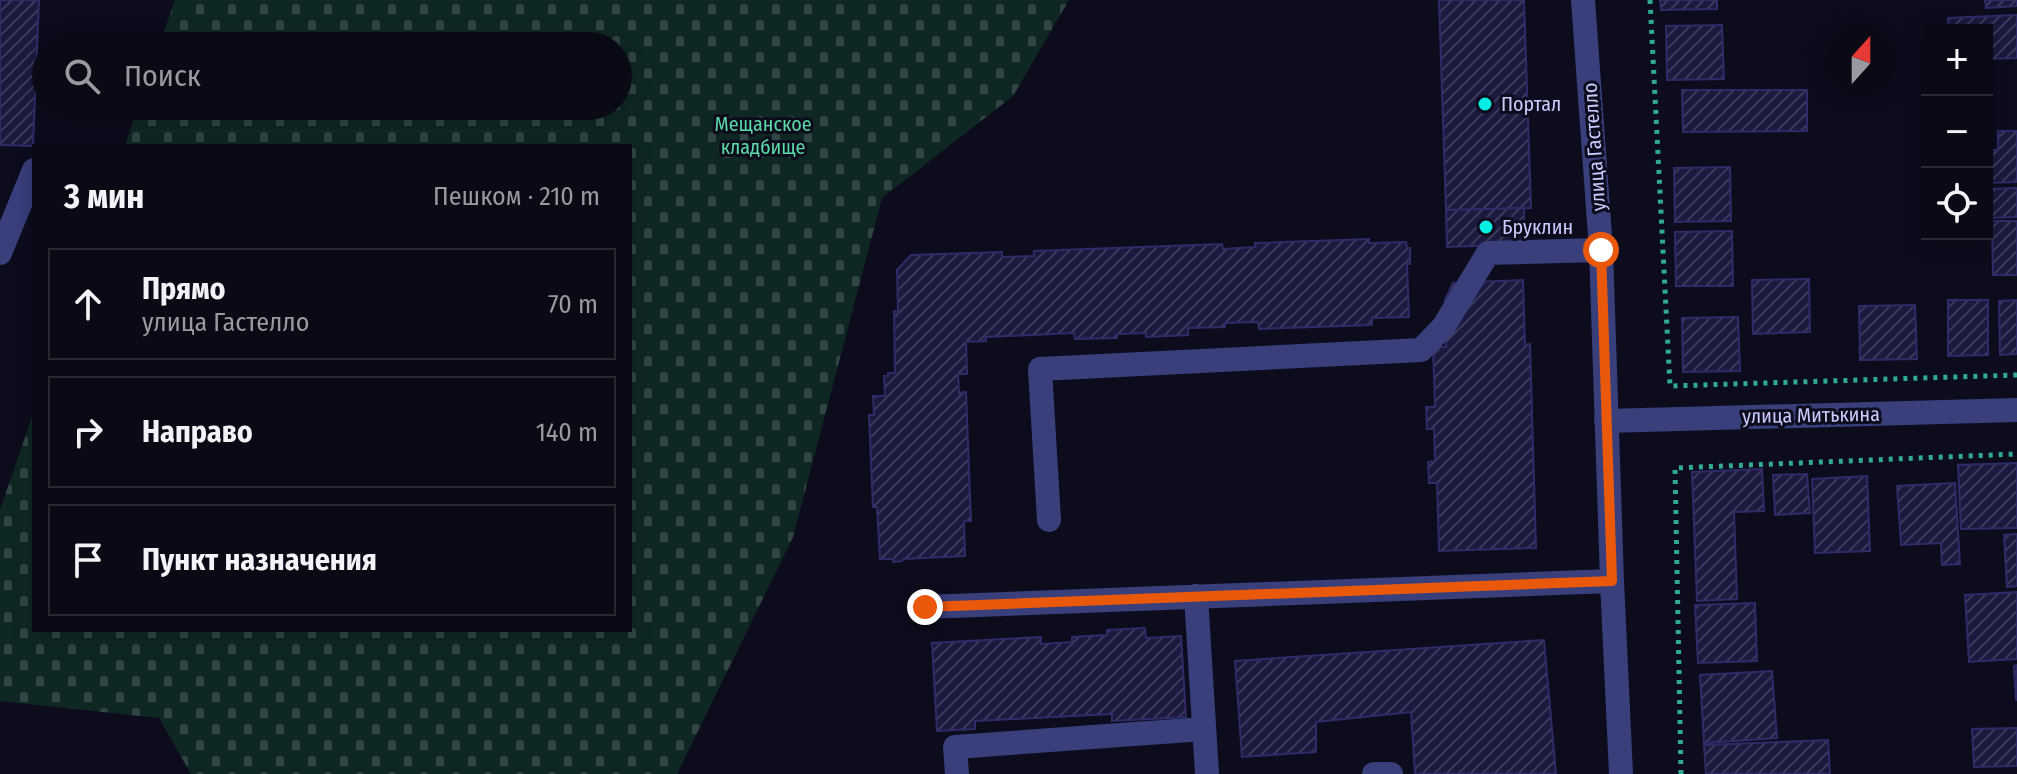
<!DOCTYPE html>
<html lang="ru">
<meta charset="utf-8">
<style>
body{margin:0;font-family:"Fira Sans Condensed",sans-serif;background:#13121f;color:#f1f3f6}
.controls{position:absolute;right:24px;top:24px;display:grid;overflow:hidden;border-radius:0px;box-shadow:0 4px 20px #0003}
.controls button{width:72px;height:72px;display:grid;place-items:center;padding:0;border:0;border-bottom:2px solid #2a2a35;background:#0a0916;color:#f1f3f6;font:40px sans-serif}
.compass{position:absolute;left:1825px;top:24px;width:72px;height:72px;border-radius:50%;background:#0a0916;box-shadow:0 4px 20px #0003;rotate:21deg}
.stop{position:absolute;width:24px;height:24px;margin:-18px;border:6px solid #ea580c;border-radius:50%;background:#fff}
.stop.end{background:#ea580c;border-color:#fff;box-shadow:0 2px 8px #0008}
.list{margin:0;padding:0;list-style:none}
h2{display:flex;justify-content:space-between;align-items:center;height:104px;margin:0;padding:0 32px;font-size:34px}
h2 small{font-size:26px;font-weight:400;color:#999aa1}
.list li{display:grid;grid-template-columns:52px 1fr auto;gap:24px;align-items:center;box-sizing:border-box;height:112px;margin:0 16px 16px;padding:0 16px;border:2px solid #2a2a35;border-radius:0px}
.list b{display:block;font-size:30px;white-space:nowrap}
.list p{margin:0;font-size:26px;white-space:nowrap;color:#999aa1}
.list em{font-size:26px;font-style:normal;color:#999aa1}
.icon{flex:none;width:44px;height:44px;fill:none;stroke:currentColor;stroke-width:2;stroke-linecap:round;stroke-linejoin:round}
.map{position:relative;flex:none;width:2017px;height:774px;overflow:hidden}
.search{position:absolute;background:#0a0916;box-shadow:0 4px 20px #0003;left:32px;top:32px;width:600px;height:88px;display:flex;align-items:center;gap:20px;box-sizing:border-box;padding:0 28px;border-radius:44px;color:#999aa1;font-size:30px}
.panel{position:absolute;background:#0a0916;box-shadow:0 4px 20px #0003;left:32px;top:144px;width:600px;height:488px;border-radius:0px}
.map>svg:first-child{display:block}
.cemetery{fill:url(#cemetery-stones)}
.building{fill:url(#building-hatch);stroke:#2f2b69;stroke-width:2}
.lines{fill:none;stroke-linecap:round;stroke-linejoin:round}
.path{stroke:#30ab92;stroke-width:5;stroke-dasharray:4 6;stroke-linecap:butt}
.minor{stroke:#383f7b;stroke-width:24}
.route{stroke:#ea580c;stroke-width:10}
.poi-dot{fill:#06ede3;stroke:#0d0c1d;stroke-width:3}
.labels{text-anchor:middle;stroke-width:6;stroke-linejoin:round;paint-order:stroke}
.poi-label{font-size:20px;fill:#cacbfe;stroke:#0d0c1d;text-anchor:start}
.park-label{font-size:20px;fill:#59dba8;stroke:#0d0c1d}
.street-label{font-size:20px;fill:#cacbfe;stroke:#0d0c1d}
</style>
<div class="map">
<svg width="2017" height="774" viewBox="0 0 2017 774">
<defs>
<pattern id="cemetery-stones" width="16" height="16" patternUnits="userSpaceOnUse" patternTransform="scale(2)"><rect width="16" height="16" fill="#0f2723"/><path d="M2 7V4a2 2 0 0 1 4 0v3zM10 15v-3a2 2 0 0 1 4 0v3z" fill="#314544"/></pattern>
<pattern id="building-hatch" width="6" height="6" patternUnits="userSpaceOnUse" patternTransform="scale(2)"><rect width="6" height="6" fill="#1b193e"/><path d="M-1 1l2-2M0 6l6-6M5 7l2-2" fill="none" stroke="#3b395b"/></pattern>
</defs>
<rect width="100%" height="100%" fill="#0d0c1d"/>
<path class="cemetery" d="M175,0H1069L1013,96L882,198L793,537L677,774H191L159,718L0,701V510L34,411V630H630V146H125L138,106H618V46H159Z"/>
<path class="building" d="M0,0H39L33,146L0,145Z
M1439,0H1524L1531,208L1446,210Z
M1660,0H1717V9L1661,10Z
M1985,0H2017V6L1986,8Z
M2017,15V58L1987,59V30H1949L1948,18Z
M1722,25L1724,79L1667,80L1666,26Z
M1682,90H1807V131L1683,132Z
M1998,131H2017V182L1987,183V150H1998Z
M1730,167L1731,221L1675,222L1674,168Z
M2017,188V217L1987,218V189Z
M1524,208L1525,244L1447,247L1446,210Z
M1992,221H2017V275H1993Z
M1732,231L1733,286H1676L1675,232Z
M1369,239V243L1406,242L1407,248H1410V264H1407L1409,317L1372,318V325L1259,329L1258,322L1225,323V327L1188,328V335L1146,337V333L1117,334V338L1075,339L1074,333L986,337V341L966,342L967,374H958L959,393L966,392L971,521H964L965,556L903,559L902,561L893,562V559H880L877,507H873L869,415H874L873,396H885L884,376H888V373H895L894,311L898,312L897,270L911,255L1002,252V257L1034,256V251L1222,244L1223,249L1255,247V243Z
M1809,279L1810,332L1753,334L1752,280Z
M1523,280L1525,345L1530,344L1536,548L1439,551L1437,483H1429L1428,462L1435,461L1434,429H1427L1426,407H1435L1433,347H1446L1445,300L1453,283Z
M1948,300H1988V355L1948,356Z
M2017,300V354L2000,355L1999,301Z
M1915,305L1917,359L1860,360L1859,306Z
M1738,317L1740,371L1683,372L1682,318Z
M2017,463V528L1961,529L1958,465Z
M1762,469L1764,511L1734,512L1737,599L1697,601L1692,472Z
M1807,474L1810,513L1775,515L1773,475Z
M1867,476L1870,551L1815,553L1812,479Z
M1955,483L1960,564L1942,565L1941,543L1901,545L1897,486Z
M2017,534V586L2007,587L2004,535Z
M2017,592V659L1969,662L1965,595Z
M1755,603L1757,661L1698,663L1695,605Z
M1145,628L1146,638L1181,636L1186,717L1112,721V714L975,721V729L937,731L932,643L1041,637V644L1072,642V637L1107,635V630Z
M1544,640L1556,774H1415L1411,712L1316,722V752L1242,757L1235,661Z
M2017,665V700H2016L2014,666Z
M1772,671L1777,738L1704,743L1700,675Z
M2017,728V766L1974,767L1972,729Z
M1828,740L1830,774H1706L1704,745Z"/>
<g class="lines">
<path class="path" d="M1650,0L1670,386L2017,375
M1681,774L1675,468L2017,454"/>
<path class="minor" d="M1583,0L1601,250L1612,581L1621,774
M0,253L34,170
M1606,421L2017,410
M1049,520L1040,369L1421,350L1444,326L1488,253L1601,250
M1196,596L1207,774
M925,607L1612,581
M957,774L955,747L1204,729
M1374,774H1391"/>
</g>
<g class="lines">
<path class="route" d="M925,607L1612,581L1601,250"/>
</g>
<g class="poi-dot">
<circle cx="1485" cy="104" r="8"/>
<circle cx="1486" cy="227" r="8"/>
</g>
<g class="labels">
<g class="poi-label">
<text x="1501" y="111">Портал</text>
<text x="1502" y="234">Бруклин</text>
</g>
<g class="park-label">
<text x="763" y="131">Мещанское<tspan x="763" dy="23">кладбище</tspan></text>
</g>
<g class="street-label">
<text transform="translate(1594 147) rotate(-94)" y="7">улица Гастелло</text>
<text transform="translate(1811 415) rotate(-1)" y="7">улица Митькина</text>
</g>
</g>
</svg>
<div class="controls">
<button>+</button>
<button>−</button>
<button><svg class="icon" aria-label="locate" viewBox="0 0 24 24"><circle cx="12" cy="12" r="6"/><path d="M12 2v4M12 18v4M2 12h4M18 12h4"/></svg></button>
</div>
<svg class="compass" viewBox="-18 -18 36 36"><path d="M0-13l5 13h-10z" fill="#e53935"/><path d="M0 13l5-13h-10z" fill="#999aa1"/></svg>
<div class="stop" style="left:1601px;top:250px"></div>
<div class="stop end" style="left:925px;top:607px"></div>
<div class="search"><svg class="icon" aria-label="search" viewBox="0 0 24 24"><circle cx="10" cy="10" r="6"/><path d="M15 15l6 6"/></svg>Поиск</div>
<section class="panel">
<h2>3 мин<small>Пешком · 210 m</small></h2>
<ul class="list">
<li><svg class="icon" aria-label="ahead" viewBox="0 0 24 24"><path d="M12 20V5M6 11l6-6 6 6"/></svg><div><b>Прямо</b><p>улица Гастелло</p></div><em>70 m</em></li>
<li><svg class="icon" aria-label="right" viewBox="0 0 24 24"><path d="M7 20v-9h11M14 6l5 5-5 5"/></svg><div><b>Направо</b></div><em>140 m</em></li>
<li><svg class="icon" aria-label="arrive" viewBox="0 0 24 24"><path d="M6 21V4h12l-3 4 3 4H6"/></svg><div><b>Пункт назначения</b></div></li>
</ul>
</section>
</div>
